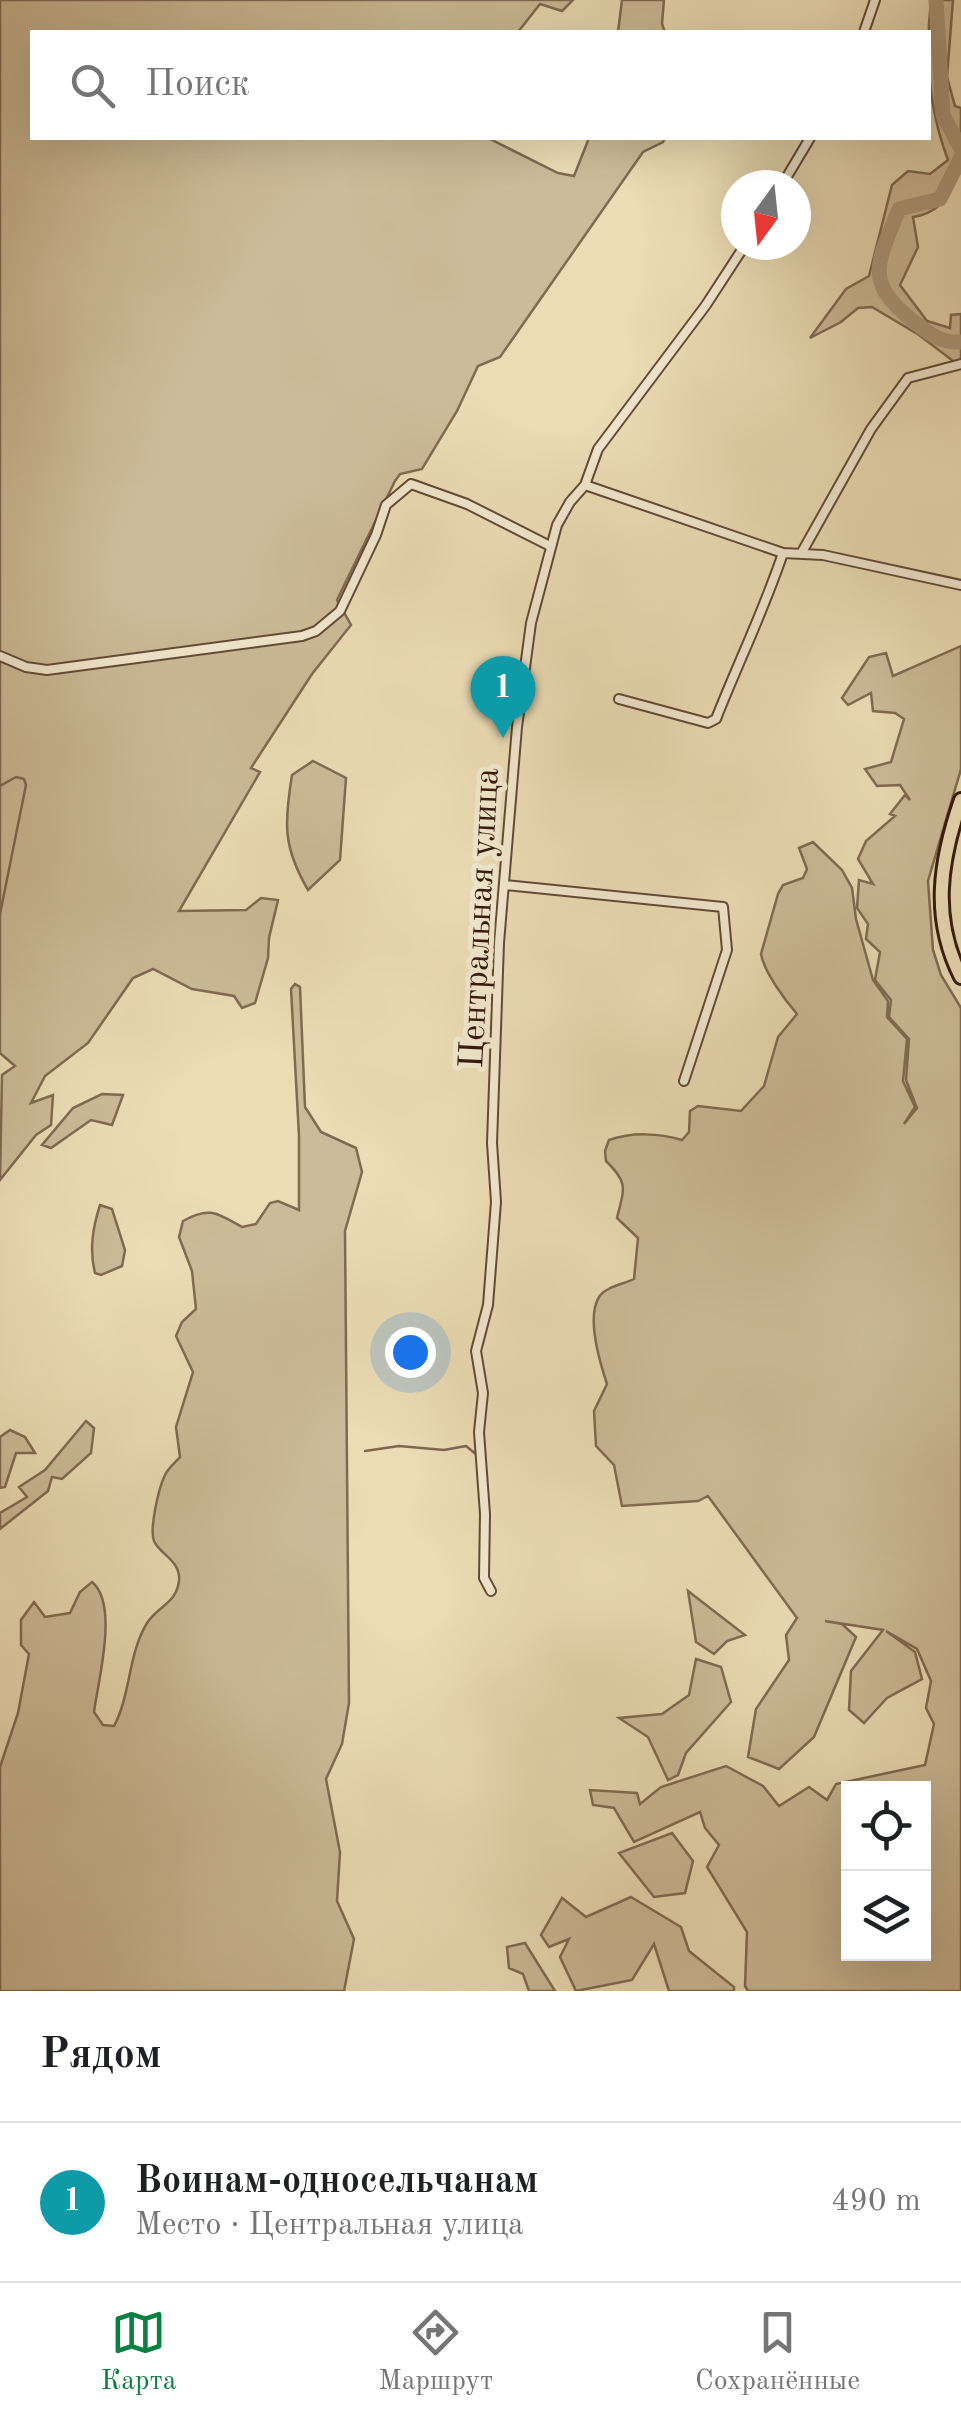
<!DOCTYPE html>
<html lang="ru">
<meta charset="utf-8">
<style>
body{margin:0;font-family:"Old Standard TT",serif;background:#f2f2f2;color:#202124}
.controls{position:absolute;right:30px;bottom:30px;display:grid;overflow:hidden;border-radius:0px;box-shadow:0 10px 40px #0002}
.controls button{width:90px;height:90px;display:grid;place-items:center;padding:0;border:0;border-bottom:2px solid #e0e0e0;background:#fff;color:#202124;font:50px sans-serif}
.compass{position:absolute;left:721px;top:170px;width:90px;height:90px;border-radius:50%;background:#fff;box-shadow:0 10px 40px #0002;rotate:195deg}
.you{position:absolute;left:410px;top:1352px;width:35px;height:35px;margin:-25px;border:8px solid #fff;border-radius:50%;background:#1a73e8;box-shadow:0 0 0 15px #1a73e833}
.badge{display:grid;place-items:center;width:65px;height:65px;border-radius:50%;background:#0b8043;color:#fff;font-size:32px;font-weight:700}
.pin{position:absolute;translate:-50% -82px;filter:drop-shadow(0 2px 5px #0008)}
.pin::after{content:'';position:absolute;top:52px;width:35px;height:30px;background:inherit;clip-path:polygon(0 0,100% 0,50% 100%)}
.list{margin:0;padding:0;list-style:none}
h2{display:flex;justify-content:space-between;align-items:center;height:130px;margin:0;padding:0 40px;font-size:42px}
h2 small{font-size:32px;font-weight:400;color:#757577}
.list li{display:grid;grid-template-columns:65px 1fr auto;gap:30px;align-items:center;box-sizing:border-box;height:160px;padding:0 40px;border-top:2px solid #e0e0e0}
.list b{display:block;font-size:38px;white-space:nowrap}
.list p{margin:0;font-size:32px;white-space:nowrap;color:#757577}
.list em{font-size:32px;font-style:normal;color:#757577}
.icon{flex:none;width:55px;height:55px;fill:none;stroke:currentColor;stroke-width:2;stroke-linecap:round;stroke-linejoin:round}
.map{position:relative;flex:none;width:961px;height:1991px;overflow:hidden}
.search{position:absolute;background:#fff;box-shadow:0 10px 40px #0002;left:30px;right:30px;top:30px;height:110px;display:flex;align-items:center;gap:25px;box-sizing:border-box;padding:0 35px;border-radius:0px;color:#757577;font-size:38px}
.sheet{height:290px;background:#fff}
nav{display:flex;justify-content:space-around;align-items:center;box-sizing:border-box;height:140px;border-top:2px solid #e0e0e0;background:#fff;font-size:28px;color:#757577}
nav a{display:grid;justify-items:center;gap:5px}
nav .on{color:#0b8043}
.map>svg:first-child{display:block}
.green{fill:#ccbb98;stroke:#806a52;stroke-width:2.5;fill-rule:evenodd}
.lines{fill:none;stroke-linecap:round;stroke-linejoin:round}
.stream{stroke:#7d6750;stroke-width:2.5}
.river{stroke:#ad9a7c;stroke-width:15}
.minor-casing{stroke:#624a37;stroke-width:12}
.primary-casing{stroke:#341a0d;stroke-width:18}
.minor{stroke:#f2e8cf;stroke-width:8}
.primary{stroke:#ebdcb5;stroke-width:12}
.labels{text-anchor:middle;stroke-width:10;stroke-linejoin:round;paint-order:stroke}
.street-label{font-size:35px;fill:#341a0d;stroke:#f2e8cf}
</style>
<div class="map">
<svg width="961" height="1991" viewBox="0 0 961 1991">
<rect width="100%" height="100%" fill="#ebdcb5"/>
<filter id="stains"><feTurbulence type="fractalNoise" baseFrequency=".002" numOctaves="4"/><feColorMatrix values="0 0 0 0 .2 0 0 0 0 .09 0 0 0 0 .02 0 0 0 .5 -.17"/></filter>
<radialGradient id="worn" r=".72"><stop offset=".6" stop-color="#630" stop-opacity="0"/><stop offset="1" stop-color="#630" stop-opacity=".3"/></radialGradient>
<path class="green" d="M0,0H573L562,11L540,4L518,32H32V138H488L558,173L574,176L589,138H665L663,142L643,152L500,357L478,366L457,411L422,469L400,474L395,481L337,600L351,625L312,674L251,768L260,772L179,911L246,910L261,898L278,900L269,938L268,958L255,1003L242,1008L234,996L192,989L153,969L133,978L88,1043L45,1076L31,1103L53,1095L51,1125L36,1135L0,1180L2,1075L15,1066L0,1053Z
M622,0H664L662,24L665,32H618Z
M931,0H953L947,77L955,106L961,108C961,158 961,210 913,217L918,247L900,285L927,321L950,328L951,315L961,314V367L919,335L872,307L858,308L841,322L810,338L846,289L869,276L892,185L908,171L930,174L948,160C928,108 925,54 931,0Z
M961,646V769L928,881L933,950L941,975L961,1008V1991H748L745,1986L747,1932L707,1867L719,1845L705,1828L700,1812L634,1842L614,1808L593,1805L590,1790L637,1793L640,1804L661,1787L726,1766L763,1786L779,1806L809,1787L827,1800L836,1784L925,1765L934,1724L926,1708L931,1681L917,1649L886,1631L915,1652L922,1679L887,1698L864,1723L849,1710L851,1671L883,1630L825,1621L842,1624L856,1637L814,1737L779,1769L748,1757L756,1709L789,1660L786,1635L797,1618L708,1496L698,1501L622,1506L614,1465L596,1446L594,1411L607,1384C600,1363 586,1318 599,1297C605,1287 624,1284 634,1279L638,1238L617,1218C624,1189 629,1183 606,1161L605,1151L609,1140C632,1132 659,1133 682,1140L689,1132L690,1111L698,1106L741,1111L764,1086L778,1037L797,1014C785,1000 764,972 761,954L778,894L783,885L803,878L807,869L799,848L813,842L842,870L852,888L856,919L873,980L888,1001L887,1017L907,1039L903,1081L915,1107L904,1124L917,1108L906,1080L909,1039L889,1017L891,1000L875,980L880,952L866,939L868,924L857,908L859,880L873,884L858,859L866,841L895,816L890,814L905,795L910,800L900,785L877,786L865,769L891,762L904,719L895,713L873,711L871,693L848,705L842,698L869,657L886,653L893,676ZM848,1788H924V1954H848Z
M313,761L346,778L340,860L308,890C283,847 284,824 292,775Z
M295,984L300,987L305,1107L321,1132L356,1148L362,1172L345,1231L349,1703L342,1744L326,1779L340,1852L337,1901L354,1939L344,1991H0V1767L18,1713L29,1654L21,1645V1620L34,1602L45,1617L70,1613L80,1592L92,1582C119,1604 98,1681 94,1712L103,1725L114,1726C131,1694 128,1654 147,1623C159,1605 176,1604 179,1581C181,1562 163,1556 155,1543C148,1532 159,1487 165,1475C168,1468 176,1462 180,1457L176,1427L193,1372L176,1336L182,1322L196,1309L192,1271L179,1237L183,1221C209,1206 217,1213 242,1227L256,1224L270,1203L278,1201L299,1210V1136L291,989Z
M102,1094L123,1095L112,1125L91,1120L51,1148L42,1145L73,1108Z
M100,1205L112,1209L125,1250L122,1266L101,1275L95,1273C89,1249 93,1227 100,1205Z
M86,1421L94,1428L91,1453L62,1479L52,1477L48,1491L0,1529V1513L27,1497L19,1487L45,1470Z
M10,1430L25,1437L35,1453H16L5,1487L0,1488V1437Z
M688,1591L745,1635L727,1641L714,1654L696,1642Z
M696,1659L721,1667L731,1702L686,1753L678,1775L668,1780L648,1737L619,1718L662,1714L689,1695Z
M672,1833L693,1861L685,1893L654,1897L619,1853Z
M631,1897L681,1927L689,1951L734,1987V1991H669L654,1944L632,1980L576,1991L560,1957L569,1939L549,1947L541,1935L562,1898L586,1917Z
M525,1943L555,1991H529L523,1974L509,1968L507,1947Z"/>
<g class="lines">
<path class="stream" d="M0,786L16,777L24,779L26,785L0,914
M365,1451L399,1446L444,1450L466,1446L477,1455"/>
<path class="river" d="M936,0L943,115L961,149
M961,157L940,199L899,209C876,267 863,282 918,325C932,336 943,343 961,342"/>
<defs>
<path id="minor" d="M864,32L875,0
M782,185L810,138
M585,485L783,553L823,555L961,585
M802,552L871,429L908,378L961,364
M0,656L26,667L47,670L302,636L316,631L340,611L376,535L386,505L411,484L467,504L550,546
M619,699L708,723L716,719C738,663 764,610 783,553
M505,885L723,907L727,950L684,1081
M491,1591L484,1578L485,1514L479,1432L483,1393L476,1351L488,1305L496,1202L492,1143L499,943L517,727L531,623L557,525L570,502L585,485L598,449L706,305L745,245"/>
<path id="primary" d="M961,800C940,861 931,918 961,977"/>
</defs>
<use href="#minor" class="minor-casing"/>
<use href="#primary" class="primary-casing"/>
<use href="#minor" class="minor"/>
<use href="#primary" class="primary"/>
</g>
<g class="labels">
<g class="street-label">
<text transform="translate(478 918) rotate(-87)" y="12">Центральная улица</text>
</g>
</g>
<rect width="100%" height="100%" filter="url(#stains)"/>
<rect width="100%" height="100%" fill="url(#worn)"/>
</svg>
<div class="controls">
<button><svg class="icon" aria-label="locate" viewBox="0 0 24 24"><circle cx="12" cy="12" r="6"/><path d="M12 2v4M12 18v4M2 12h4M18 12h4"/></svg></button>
<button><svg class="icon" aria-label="layers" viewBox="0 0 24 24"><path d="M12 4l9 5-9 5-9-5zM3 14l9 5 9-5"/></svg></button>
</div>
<svg class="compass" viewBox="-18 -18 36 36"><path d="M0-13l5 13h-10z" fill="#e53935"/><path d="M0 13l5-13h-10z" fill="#757577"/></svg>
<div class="you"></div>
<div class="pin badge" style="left:503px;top:738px;background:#0f9aa8">1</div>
<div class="search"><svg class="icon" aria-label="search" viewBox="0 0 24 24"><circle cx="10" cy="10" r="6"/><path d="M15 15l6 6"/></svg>Поиск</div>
</div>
<section class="sheet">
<h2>Рядом<small></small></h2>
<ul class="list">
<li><span class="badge" style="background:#0f9aa8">1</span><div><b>Воинам-односельчанам</b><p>Место · Центральная улица</p></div><em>490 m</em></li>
</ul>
</section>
<nav>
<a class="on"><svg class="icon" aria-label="map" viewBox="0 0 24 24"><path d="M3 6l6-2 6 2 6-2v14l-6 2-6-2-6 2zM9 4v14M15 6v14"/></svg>Карта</a>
<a><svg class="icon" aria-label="directions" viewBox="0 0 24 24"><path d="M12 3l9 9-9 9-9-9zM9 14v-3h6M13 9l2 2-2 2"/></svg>Маршрут</a>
<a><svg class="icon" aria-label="saved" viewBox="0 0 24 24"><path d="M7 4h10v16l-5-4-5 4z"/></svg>Сохранённые</a>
</nav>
